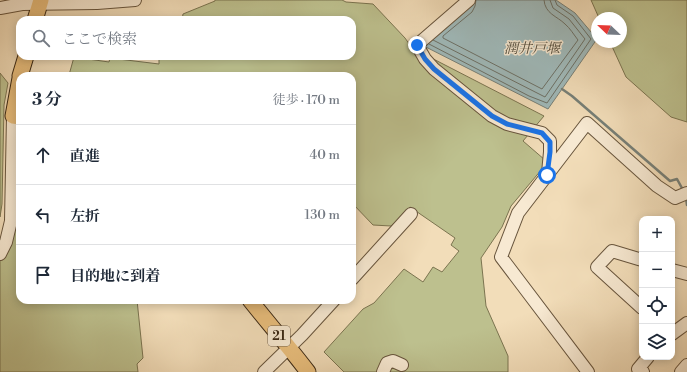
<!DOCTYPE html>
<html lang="ja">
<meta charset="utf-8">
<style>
body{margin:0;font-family:"Libre Bodoni","Noto Serif JP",serif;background:#f6f6f7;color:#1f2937}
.controls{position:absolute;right:12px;bottom:12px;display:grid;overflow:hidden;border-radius:8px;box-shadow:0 2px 10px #0003}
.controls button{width:36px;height:36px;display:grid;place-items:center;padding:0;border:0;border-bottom:1px solid #e0e1e3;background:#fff;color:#1f2937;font:20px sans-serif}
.compass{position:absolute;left:591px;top:12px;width:36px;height:36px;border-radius:50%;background:#fff;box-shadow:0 2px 10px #0003;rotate:293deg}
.stop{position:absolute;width:12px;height:12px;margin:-9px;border:3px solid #1a73e8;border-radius:50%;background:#fff}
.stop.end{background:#1a73e8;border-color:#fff;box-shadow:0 1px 4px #0008}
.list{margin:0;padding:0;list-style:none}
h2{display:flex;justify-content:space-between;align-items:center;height:52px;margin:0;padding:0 16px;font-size:17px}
h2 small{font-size:13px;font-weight:400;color:#747a83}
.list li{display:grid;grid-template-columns:26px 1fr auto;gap:12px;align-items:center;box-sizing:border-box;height:60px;padding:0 16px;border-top:1px solid #e0e1e3}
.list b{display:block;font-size:15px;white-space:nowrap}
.list em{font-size:13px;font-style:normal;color:#747a83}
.icon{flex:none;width:22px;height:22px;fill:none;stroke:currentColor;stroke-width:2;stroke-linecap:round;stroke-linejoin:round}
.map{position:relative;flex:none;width:687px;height:372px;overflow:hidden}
.search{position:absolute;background:#fff;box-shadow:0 2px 10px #0003;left:16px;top:16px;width:340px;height:44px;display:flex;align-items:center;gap:10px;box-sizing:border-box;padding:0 14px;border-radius:12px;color:#747a83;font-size:15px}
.panel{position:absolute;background:#fff;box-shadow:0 2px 10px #0003;left:16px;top:72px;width:340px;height:232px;border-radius:12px}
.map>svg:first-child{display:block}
.green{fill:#bdc08e;stroke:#7b7450}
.water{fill:#9fb9ba;stroke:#767f77}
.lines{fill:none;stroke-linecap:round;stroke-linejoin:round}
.shore{stroke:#6c7066;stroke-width:1}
.stream{stroke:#767f77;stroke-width:2.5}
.minor-casing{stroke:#67543c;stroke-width:14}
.major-casing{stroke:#392713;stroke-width:17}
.minor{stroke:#f7e9d2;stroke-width:12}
.major{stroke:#e9be7c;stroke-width:15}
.route{stroke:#1a73e8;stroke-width:5}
.labels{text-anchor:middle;stroke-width:3;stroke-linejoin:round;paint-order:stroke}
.shield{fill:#f7e9d2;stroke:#72614c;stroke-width:1}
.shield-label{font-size:12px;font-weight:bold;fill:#392713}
.water-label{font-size:14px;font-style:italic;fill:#524c3d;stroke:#f7e9d2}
</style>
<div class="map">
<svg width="687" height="372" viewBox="0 0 687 372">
<rect width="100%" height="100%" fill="#f2ddb9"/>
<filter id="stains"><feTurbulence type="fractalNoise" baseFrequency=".005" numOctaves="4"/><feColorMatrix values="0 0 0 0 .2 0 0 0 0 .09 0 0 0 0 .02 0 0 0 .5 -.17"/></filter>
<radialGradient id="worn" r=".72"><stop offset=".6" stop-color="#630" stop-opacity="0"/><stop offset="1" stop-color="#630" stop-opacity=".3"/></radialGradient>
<path class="green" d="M215,0H342L346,2L373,4L405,38L412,48L544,116L523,141L545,160L547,163L511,206L502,227L481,258L486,306L508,356V372H344L324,352L363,309L374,303L404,269L423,282L433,267L442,272L459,251L451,245L455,238L410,207L391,226L373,225L352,203V76H71L69,75L74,57L109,62L110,58L159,64V56H352V20H182L183,14L215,1Z
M591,0H687V122L671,117L626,77L610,42H621V18H599Z
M0,73L8,83L4,105L2,204L0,217Z
M20,131V300H137L143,358L137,364L138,372H0V261L3,256L15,134Z"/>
<path class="water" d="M463,0H556L575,13L597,39L548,109L418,43Z"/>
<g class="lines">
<path class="shore" d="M476,0L475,6L472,12L443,36V38L542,89L578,40C574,35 570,28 565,24C557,16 545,14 544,0
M433,40L545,97L585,39L569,19L553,8L550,0
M429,44L529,96L547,103L591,39L573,16L557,5L555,0"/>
<path class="stream" d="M562,89L572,96L670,181L677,179L683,190
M686,198L687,205"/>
<defs>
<path id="minor" d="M469,0L417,45L425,59L434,69L492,116L507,124L542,133L550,141V152L548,173
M0,8L22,4L97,3L135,0
M0,254L6,242L11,221L13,116
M642,260L612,251L597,267L642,308
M672,270L687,274
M352,279L411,214
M672,334L687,323
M264,372L302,335L334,300
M383,372L387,363L393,361L402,365
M588,372L501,257L518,213L587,123L657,186L675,198L687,193
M643,372L638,369L648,357
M681,372L687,365"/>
<path id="major" d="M35,20L41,0
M20,76L26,56
M20,78L13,116L20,117
M250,300C269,324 289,347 308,372"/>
</defs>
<use href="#minor" class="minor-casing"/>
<use href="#major" class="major-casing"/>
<use href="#minor" class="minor"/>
<use href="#major" class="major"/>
</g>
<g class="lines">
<path class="route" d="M417,45L425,59L434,69L492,116L507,124L542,133L550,142V152L547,175"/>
</g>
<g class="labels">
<rect class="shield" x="268" y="326" width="22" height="20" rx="3"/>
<g class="shield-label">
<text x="279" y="340">21</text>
</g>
<g class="water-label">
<text x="532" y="53">潤井戸堰</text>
</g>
</g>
<rect width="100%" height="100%" filter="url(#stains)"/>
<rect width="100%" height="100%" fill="url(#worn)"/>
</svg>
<div class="controls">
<button>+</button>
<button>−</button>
<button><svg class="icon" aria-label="locate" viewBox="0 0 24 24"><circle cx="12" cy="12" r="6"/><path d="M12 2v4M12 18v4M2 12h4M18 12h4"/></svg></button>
<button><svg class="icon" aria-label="layers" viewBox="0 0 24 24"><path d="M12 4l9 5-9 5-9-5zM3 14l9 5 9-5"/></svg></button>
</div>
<svg class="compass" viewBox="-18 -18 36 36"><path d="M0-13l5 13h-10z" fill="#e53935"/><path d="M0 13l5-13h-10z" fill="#747a83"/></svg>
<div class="stop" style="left:547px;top:175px"></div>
<div class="stop end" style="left:417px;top:45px"></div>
<div class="search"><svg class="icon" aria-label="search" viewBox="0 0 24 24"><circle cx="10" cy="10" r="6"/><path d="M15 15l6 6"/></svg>ここで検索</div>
<section class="panel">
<h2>3 分<small>徒歩 · 170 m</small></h2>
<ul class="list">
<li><svg class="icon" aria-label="ahead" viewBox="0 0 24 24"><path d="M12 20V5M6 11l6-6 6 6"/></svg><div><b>直進</b></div><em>40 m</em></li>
<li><svg class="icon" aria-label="left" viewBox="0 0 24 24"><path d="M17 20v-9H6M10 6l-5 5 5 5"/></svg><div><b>左折</b></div><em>130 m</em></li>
<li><svg class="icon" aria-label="arrive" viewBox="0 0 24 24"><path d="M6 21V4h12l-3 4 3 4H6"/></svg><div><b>目的地に到着</b></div></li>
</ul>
</section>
</div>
